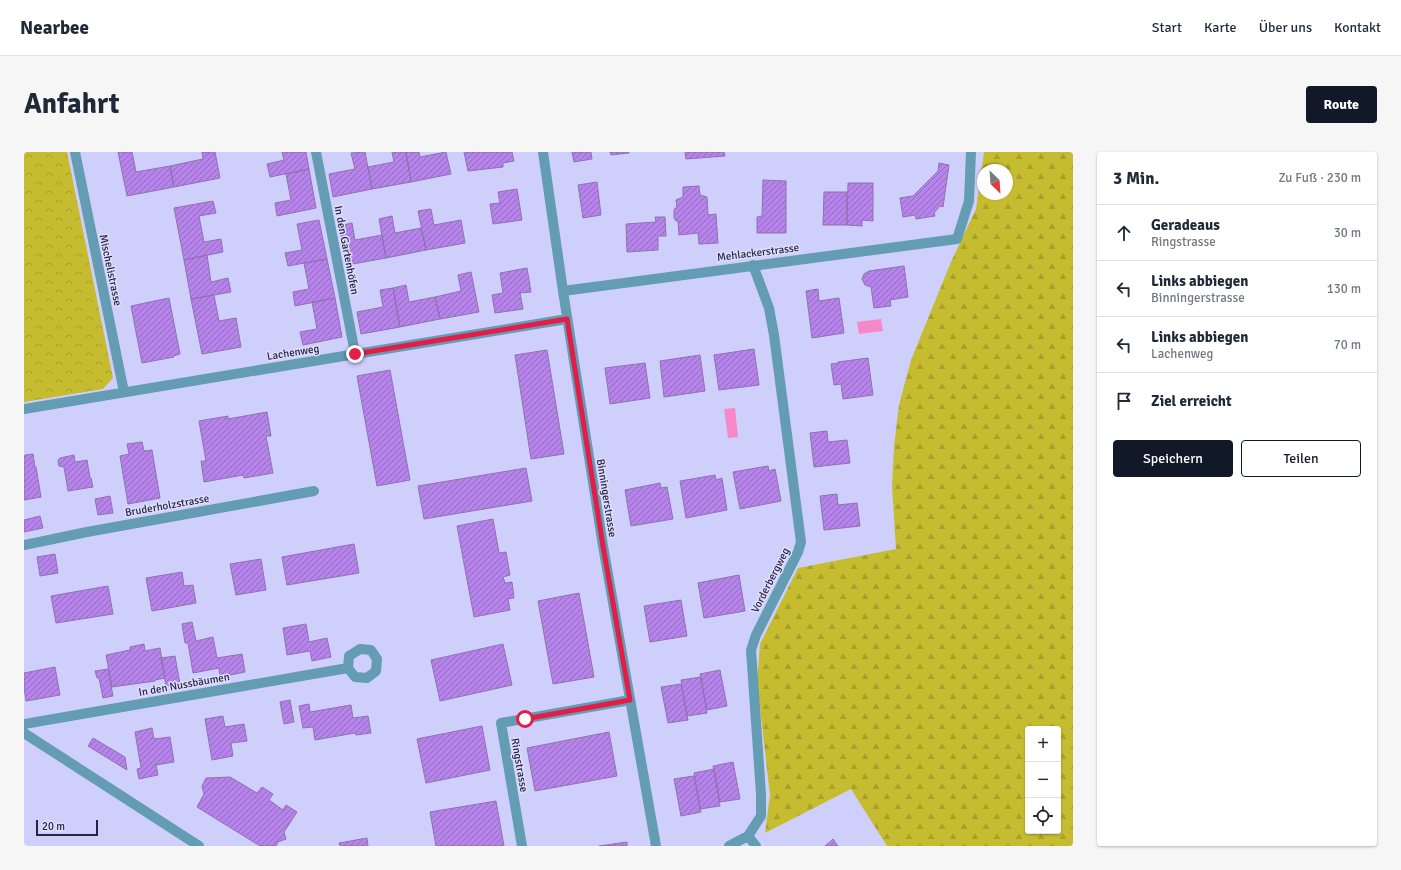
<!DOCTYPE html>
<html lang="de">
<meta charset="utf-8">
<style>
body{margin:0;font-family:Signika,sans-serif;background:#f6f6f7;color:#1f2937}
.controls{position:absolute;right:12px;bottom:12px;display:grid;overflow:hidden;border-radius:4px;box-shadow:0 1px 3px #0004}
.controls button{width:36px;height:36px;display:grid;place-items:center;padding:0;border:0;border-bottom:1px solid #e0e1e3;background:#fff;color:#1f2937;font:20px sans-serif}
.compass{position:absolute;left:953px;top:12px;width:36px;height:36px;border-radius:50%;background:#fff;box-shadow:0 1px 3px #0004;rotate:155deg}
.scale{position:absolute;left:12px;bottom:10px;width:62px;box-sizing:border-box;padding-left:4px;border:2px solid #262441;border-top:0;font-size:11px;line-height:14px;white-space:nowrap;color:#262441;-webkit-text-stroke:3px #dedefc;paint-order:stroke}
.stop{position:absolute;width:12px;height:12px;margin:-9px;border:3px solid #e11d48;border-radius:50%;background:#fff}
.stop.end{background:#e11d48;border-color:#fff;box-shadow:0 1px 4px #0008}
.list{margin:0;padding:0;list-style:none}
h2{display:flex;justify-content:space-between;align-items:center;height:52px;margin:0;padding:0 16px;font-size:17px}
h2 small{font-size:13px;font-weight:400;color:#747a83}
.list li{display:grid;grid-template-columns:26px 1fr auto;gap:12px;align-items:center;box-sizing:border-box;height:56px;padding:0 16px;border-top:1px solid #e0e1e3}
.list b{display:block;font-size:15px;white-space:nowrap}
.list p{margin:0;font-size:13px;white-space:nowrap;color:#747a83}
.list em{font-size:13px;font-style:normal;color:#747a83}
.actions{display:flex;gap:8px;padding:12px 16px}
.actions a{flex:1;padding:9px 0;border:1px solid #111827;border-radius:4px;text-align:center;font-size:14px;color:#111827}
.actions .main{background:#111827;color:#fff}
.icon{flex:none;width:22px;height:22px;fill:none;stroke:currentColor;stroke-width:2;stroke-linecap:round;stroke-linejoin:round}
.map{position:relative;flex:none;width:1049px;height:694px;overflow:hidden;border-radius:4px}
header{display:flex;align-items:center;gap:24px;box-sizing:border-box;height:56px;padding:0 20px;background:#fff;border-bottom:1px solid #e0e1e3}
header strong{font-size:19px}
nav{display:flex;gap:22px;margin-inline-start:auto;font-size:14px}
.intro{display:flex;align-items:center;justify-content:space-between;box-sizing:border-box;height:96px;padding:0 24px}
h1{margin:0;font-size:28px}
.button{padding:10px 18px;border-radius:4px;background:#111827;color:#fff;font-size:14px;font-weight:700}
main{display:flex;gap:24px;padding:0 24px}
aside{flex:1;background:#fff;border-radius:4px;box-shadow:0 1px 3px #0004}
.map>svg:first-child{display:block}
.forest{fill:url(#forest-firs);fill-rule:evenodd}
.park{fill:url(#park-crowns)}
.water{fill:#f688c8}
.building{fill:url(#building-hatch);stroke:#9071b3}
.lines{fill:none;stroke-linecap:round;stroke-linejoin:round}
.minor{stroke:#639cb3;stroke-width:10}
.route{stroke:#e11d48;stroke-width:5}
.labels{text-anchor:middle;stroke-width:3;stroke-linejoin:round;paint-order:stroke}
.street-label{font-size:11px;fill:#262441;stroke:#dedefc}
</style>
<header>
<strong>Nearbee</strong>
<nav><a>Start</a><a>Karte</a><a>Über uns</a><a>Kontakt</a></nav>
</header>
<div class="intro"><h1>Anfahrt</h1><a class="button">Route</a></div>
<main>
<div class="map">
<svg width="1049" height="694" viewBox="0 0 1049 694">
<defs>
<pattern id="forest-firs" width="22" height="20" patternUnits="userSpaceOnUse"><rect width="22" height="20" fill="#c6bc30"/><path d="M5 1l3.5 6h-7zM16 11l3.5 6h-7z" fill="#aaa12c"/></pattern>
<pattern id="park-crowns" width="20" height="18" patternUnits="userSpaceOnUse"><rect width="20" height="18" fill="#c6bc30"/><path d="M2 6a3 3 0 1 1 6 0M12 15a3 3 0 1 1 6 0" fill="none" stroke="#aaa12c"/></pattern>
<pattern id="building-hatch" width="6" height="6" patternUnits="userSpaceOnUse"><rect width="6" height="6" fill="#b583ea"/><path d="M-1 1l2-2M0 6l6-6M5 7l2-2" fill="none" stroke="#936bbf"/></pattern>
</defs>
<rect width="100%" height="100%" fill="#cfcffc"/>
<path class="forest" d="M960,0H1049V694H863L827,637L741,681L746,643L733,530L736,492L774,416L872,397L868,334L870,294L875,253L887,208L927,110L952,57ZM959,18H983V42H959ZM1004,577H1034V679H1004Z"/>
<path class="park" d="M0,0H43L89,226L79,237L0,250Z"/>
<path class="water" d="M857,167L859,179L835,182L833,170Z
M711,256L714,285L704,286L700,257Z"/>
<path class="building" d="M94,0H108L112,20L146,14L150,35L103,44Z
M178,0H191L196,26L150,35L146,14L179,7Z
M258,0H282L285,17L246,25L243,12L260,8Z
M341,0L348,37L309,45L305,22L331,17L327,1Z
M368,0H382L387,30L348,37L344,15L370,10Z
M382,0H395L396,5L422,0L427,22L387,30Z
M440,0H488L490,9L479,11V15L444,19Z
M548,0H567L568,7L550,10Z
M586,0H605V1L587,3Z
M661,0H700L701,4L662,7Z
M915,11L925,13L919,55L916,54L910,61L911,64L892,67L891,63L879,65L876,46L889,44L914,19Z
M285,17L292,56L253,64L251,51L267,48L262,22Z
M739,28L762,29V81H733V65L738,64Z
M573,30L577,63L559,66L554,33Z
M824,31H849V69L838,68V74L823,73Z
M675,34L676,43L683,45L684,63L692,62L694,91L675,92L674,81L655,83L654,69H652L650,66V59L651,56H653L652,48L659,45V35Z
M493,37L498,68L469,72L466,52L476,51L474,40Z
M800,40H823V73H799Z
M189,49L192,61L175,64L180,90L197,87L199,100L160,108L150,56Z
M407,57L410,73L437,68L441,91L402,98L394,59Z
M368,64L371,81L397,76L402,98L362,106L355,67Z
M631,65H641L642,84H634V98L603,100L602,72L632,70Z
M295,68L303,107L264,114L261,101L278,98L273,72Z
M328,71L331,88L358,83L362,106L323,113L315,74Z
M183,103L187,130L204,126L207,140L167,147L160,108Z
M303,107L311,146L271,154L269,140L285,137L280,111Z
M880,114L884,145L866,148L867,154L850,156L847,135L841,133L838,127L840,122L845,119Z
M503,116L507,140L496,141L499,157L471,161L468,143L479,141L476,121Z
M447,120L455,160L416,167L411,145L437,139L434,123Z
M382,133L385,150L411,145L416,167L376,175L369,136Z
M369,136L376,175L337,182L333,160L359,155L356,138Z
M794,137L795,149L815,146L820,181L788,186L782,139Z
M190,143L195,169L212,166L217,195L178,202L167,147Z
M145,146L156,202L149,204L150,205L118,211L107,154Z
M311,146L318,185L279,193L276,180L293,177L288,150Z
M730,197L735,233L695,238L690,203Z
M523,198L540,302L507,307L491,203Z
M676,203L681,239L640,245L636,209Z
M844,206L849,243L819,247L817,232L810,233L807,212L814,211V210Z
M621,211L626,246L586,252L581,216Z
M366,218L386,328L353,334L333,224Z
M243,260L247,284H242L249,321L220,326L219,323L180,330L177,309H182L175,269L204,264V267Z
M803,279L804,290L823,288L826,311L790,315L786,281Z
M118,290L120,299L128,298L136,346L104,352L96,304L105,302L103,292Z
M9,302L11,315H12L17,345L0,348V305L1,303Z
M50,303L51,310L63,308L66,326H67L69,335L44,339L40,315L35,314L34,308L36,306Z
M744,314L745,319L751,317L757,349L716,357L709,320Z
M502,316L508,349L400,367L394,334Z
M691,323L692,328L698,326L703,358L662,366L656,329Z
M636,331L637,336L643,335L649,367L607,374L601,338Z
M813,342L814,353L833,351L836,374L800,378L796,344Z
M86,344L89,361L74,363L71,347Z
M16,364L19,376L0,380V368Z
M469,367L475,401L482,400L486,423L479,425L481,431L488,430L490,446L484,447L486,458L450,465L433,374Z
M330,392L335,421L263,433L258,405Z
M31,402L34,421L16,424L13,405Z
M237,407L242,438L212,443L206,412Z
M158,420L160,434L169,433L172,451L128,459L122,426Z
M715,423L721,459L680,466L674,431Z
M84,434L89,462L32,471L27,444Z
M555,441L570,525L529,532L514,449Z
M657,448L663,484L626,490L620,454Z
M168,470L172,489L189,485L193,506L218,502L221,520L196,525L195,516L169,521L164,491H161L158,472Z
M282,472L285,490L303,486L307,505L288,509L286,499L263,503L259,476Z
M120,492L121,499L136,496L141,526L131,528V529L88,535L82,503L106,498V495Z
M479,492L488,533L416,549L407,508Z
M151,504L156,532L142,534L137,506Z
M31,515L36,543L2,549L0,535V521Z
M84,517L89,544L79,546L75,526H73L71,519Z
M696,518L703,554L683,558L676,522Z
M677,525L683,561L663,564L657,528Z
M657,532L664,568L644,571L637,535Z
M266,548L270,570L260,572L256,550Z
M285,552L286,560L327,553L329,566L344,564L347,581L332,583L331,581L291,588L289,575L279,576L275,554Z
M199,564L201,575L220,572L223,589L207,591L209,604L188,608L181,567Z
M458,574L466,618L402,631L393,587Z
M128,576L130,587L146,585L150,610L132,613L134,623L115,627L113,617L117,616L111,580Z
M585,580L593,624L511,639L503,596Z
M69,586L101,605L103,618L64,594Z
M709,610L716,647L696,650L689,614Z
M690,617L696,654L676,657L670,621Z
M670,624L677,660L657,664L650,627Z
M206,625L233,641L238,635L249,642L245,648L259,658L262,653L273,660L260,680L262,687L254,690L252,694H236L173,655L180,642L178,634L182,626Z
M472,649L480,694H412L406,660Z
M343,686L344,694H316L315,691Z
M809,687L814,694H801Z
M603,690V694H575Z"/>
<g class="lines">
<path class="minor" d="M51,0L100,240
M292,0L331,201
M519,0L539,139L579,394L632,694
M539,139L933,87L945,49L947,0
M0,257L543,167
M0,393L63,380L290,339
M336,497L347,498L353,507L352,519L343,526L331,525L324,516L325,504Z
M0,572L324,516
M0,581L175,694
M724,684L732,694
M498,694L477,571L606,548
M705,694L724,684L737,664V642L727,498L732,483L774,400L777,390L750,183L745,156L729,113"/>
</g>
<g class="lines">
<path class="route" d="M331,202L543,167L579,394L606,548L501,567"/>
</g>
<g class="labels">
<g class="street-label">
<text transform="translate(323 98) rotate(79)" y="4">In den Gartenhöfen</text>
<text transform="translate(734 100) rotate(-7)" y="4">Mehlackerstrasse</text>
<text transform="translate(87 118) rotate(78)" y="4">Mischelistrasse</text>
<text transform="translate(269 200) rotate(-9)" y="4">Lachenweg</text>
<text transform="translate(583 346) rotate(81)" y="4">Binningerstrasse</text>
<text transform="translate(143 353) rotate(-10)" y="4">Bruderholzstrasse</text>
<text transform="translate(746 428) rotate(-63)" y="4">Vorderbergweg</text>
<text transform="translate(160 532) rotate(-10)" y="4">In den Nussbäumen</text>
<text transform="translate(496 613) rotate(80)" y="4">Ringstrasse</text>
</g>
</g>
</svg>
<div class="controls">
<button>+</button>
<button>−</button>
<button><svg class="icon" aria-label="locate" viewBox="0 0 24 24"><circle cx="12" cy="12" r="6"/><path d="M12 2v4M12 18v4M2 12h4M18 12h4"/></svg></button>
</div>
<svg class="compass" viewBox="-18 -18 36 36"><path d="M0-13l5 13h-10z" fill="#e53935"/><path d="M0 13l5-13h-10z" fill="#747a83"/></svg>
<div class="scale">20 m</div>
<div class="stop" style="left:501px;top:567px"></div>
<div class="stop end" style="left:331px;top:202px"></div>
</div>
<aside>
<h2>3 Min.<small>Zu Fuß · 230 m</small></h2>
<ul class="list">
<li><svg class="icon" aria-label="ahead" viewBox="0 0 24 24"><path d="M12 20V5M6 11l6-6 6 6"/></svg><div><b>Geradeaus</b><p>Ringstrasse</p></div><em>30 m</em></li>
<li><svg class="icon" aria-label="left" viewBox="0 0 24 24"><path d="M17 20v-9H6M10 6l-5 5 5 5"/></svg><div><b>Links abbiegen</b><p>Binningerstrasse</p></div><em>130 m</em></li>
<li><svg class="icon" aria-label="left" viewBox="0 0 24 24"><path d="M17 20v-9H6M10 6l-5 5 5 5"/></svg><div><b>Links abbiegen</b><p>Lachenweg</p></div><em>70 m</em></li>
<li><svg class="icon" aria-label="arrive" viewBox="0 0 24 24"><path d="M6 21V4h12l-3 4 3 4H6"/></svg><div><b>Ziel erreicht</b></div></li>
</ul>
<div class="actions"><a class="main">Speichern</a><a>Teilen</a></div>
</aside>
</main>
